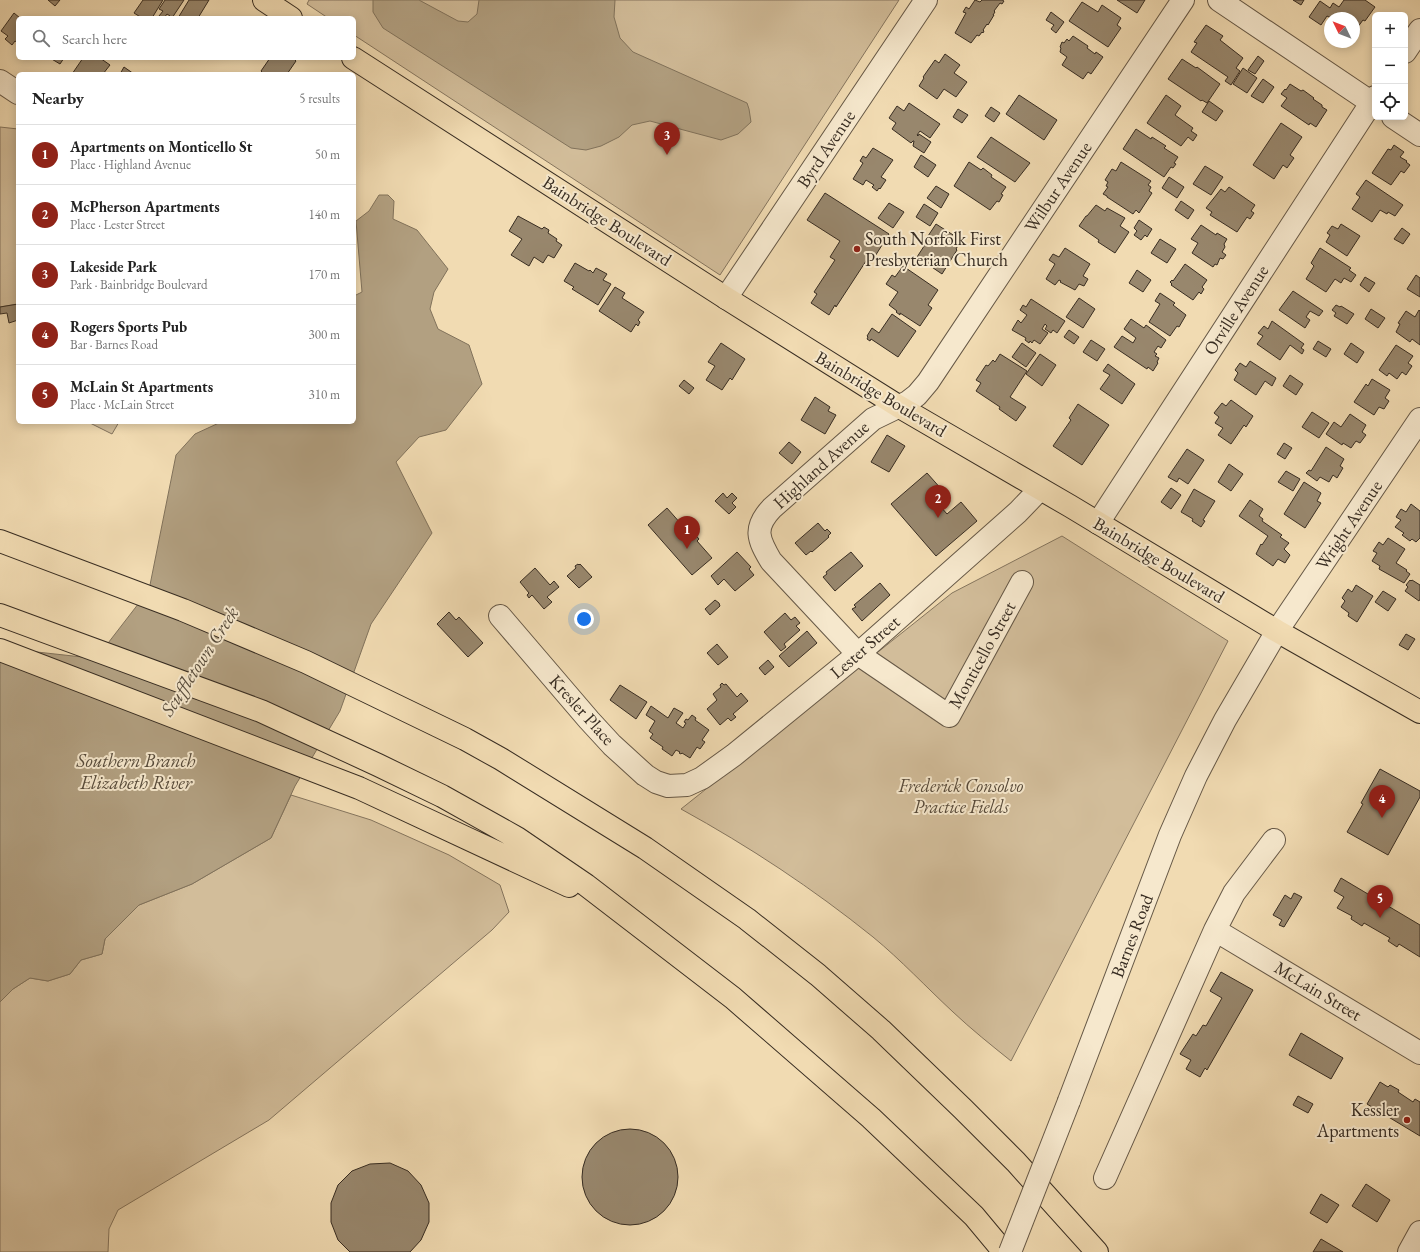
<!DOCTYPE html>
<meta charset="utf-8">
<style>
body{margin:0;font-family:"EB Garamond",serif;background:#f6f6f6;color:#222}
.controls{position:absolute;right:12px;top:12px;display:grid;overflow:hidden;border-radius:6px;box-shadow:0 2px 10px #0003}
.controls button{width:36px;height:36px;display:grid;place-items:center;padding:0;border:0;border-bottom:1px solid #e0e0e0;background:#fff;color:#222;font:20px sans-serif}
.compass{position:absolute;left:1324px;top:12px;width:36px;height:36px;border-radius:50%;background:#fff;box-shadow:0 2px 10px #0003;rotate:313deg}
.you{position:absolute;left:584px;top:619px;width:14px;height:14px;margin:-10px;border:3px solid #fff;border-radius:50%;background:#1a73e8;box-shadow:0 0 0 6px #1a73e833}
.badge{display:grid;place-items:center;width:26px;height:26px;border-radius:50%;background:#8f2418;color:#fff;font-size:13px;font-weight:700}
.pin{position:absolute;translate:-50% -33px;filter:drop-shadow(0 1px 2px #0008)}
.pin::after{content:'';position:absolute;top:21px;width:14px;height:12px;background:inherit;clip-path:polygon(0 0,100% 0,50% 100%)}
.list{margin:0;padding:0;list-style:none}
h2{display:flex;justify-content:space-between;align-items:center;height:52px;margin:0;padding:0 16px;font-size:17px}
h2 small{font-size:13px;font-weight:400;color:#767676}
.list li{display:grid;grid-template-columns:26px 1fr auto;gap:12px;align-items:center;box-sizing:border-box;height:60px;padding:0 16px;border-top:1px solid #e0e0e0}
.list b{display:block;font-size:15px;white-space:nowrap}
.list p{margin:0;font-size:13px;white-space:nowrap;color:#767676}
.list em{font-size:13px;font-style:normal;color:#767676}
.icon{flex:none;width:22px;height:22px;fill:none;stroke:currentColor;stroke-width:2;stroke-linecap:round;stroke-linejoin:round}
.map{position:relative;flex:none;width:1420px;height:1252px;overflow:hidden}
.search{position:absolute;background:#fff;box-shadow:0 2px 10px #0003;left:16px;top:16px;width:340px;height:44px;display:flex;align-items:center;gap:10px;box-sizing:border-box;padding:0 14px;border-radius:6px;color:#767676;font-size:15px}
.panel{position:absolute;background:#fff;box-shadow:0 2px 10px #0003;left:16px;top:72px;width:340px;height:352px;border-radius:6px}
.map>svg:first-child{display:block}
.green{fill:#d2bd9a;stroke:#85755e}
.water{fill:#b2a081;stroke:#81725b}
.building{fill:#98876d;stroke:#382d22}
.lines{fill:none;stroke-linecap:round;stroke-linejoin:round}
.minor-casing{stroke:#665846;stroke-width:24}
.major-casing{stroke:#382d22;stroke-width:24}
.highway-casing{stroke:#382d22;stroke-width:24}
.minor{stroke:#f6e8cd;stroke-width:22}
.major{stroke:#f1dbb2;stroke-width:22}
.highway{stroke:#f1dbb2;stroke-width:22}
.minor-bridge-casing{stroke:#665846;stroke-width:24;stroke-linecap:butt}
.minor-bridge{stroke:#f6e8cd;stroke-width:22}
.poi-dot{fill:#8f2418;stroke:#f6e8cd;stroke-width:1.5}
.labels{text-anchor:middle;stroke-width:4;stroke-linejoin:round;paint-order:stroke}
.street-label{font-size:18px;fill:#382d22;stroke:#f6e8cd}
.poi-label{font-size:18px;fill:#382d22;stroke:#f6e8cd;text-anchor:start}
.park-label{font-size:18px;font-style:italic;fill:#574a3a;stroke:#f6e8cd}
.water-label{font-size:19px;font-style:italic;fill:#564a3a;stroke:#f6e8cd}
</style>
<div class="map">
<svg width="1420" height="1252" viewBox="0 0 1420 1252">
<rect width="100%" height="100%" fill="#f1dbb2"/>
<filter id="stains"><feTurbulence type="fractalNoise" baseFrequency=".005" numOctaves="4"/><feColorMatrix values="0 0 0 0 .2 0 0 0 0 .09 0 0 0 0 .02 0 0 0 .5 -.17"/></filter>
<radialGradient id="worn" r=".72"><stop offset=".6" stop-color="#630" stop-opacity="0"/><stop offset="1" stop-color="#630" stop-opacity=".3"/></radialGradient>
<path class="green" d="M309,0H899L720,275L354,35V18H328L307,4Z
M0,127L18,129V304L0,307Z
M88,422H119L112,434Z
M1062,536L1228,641L1011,1061C991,1045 971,1029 953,1012C926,987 901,960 873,937C812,888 750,847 681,809L952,593Z
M291,795L371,820L449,855L500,885L509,912L492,930L269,1120L118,1210L109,1229L108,1252H0V1002L13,989L30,978L48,981L70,974L81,960L102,954L105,939L139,905L192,884L271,838Z"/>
<path class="water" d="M373,0H419L458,21L468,22L477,14L479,0H615L614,17L620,38L633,52L747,103L749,109L751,122L738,134L721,140L650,121L632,125L619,137L601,146L586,150L571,148L383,28L373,12Z
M379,195H388L394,201L393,219L417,230L448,269L434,292L430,309L438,329L469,345L482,384L446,430L419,437L396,462L432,533L371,624L340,711L295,786L271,838L192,884L139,905L105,939L102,954L81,960L70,974L48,981L30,978L13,989L0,1002V656L10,649L82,657L105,647L149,590L176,455L195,434L221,422H354V296L362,292L356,221L369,211Z"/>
<path class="building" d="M48,0H60L55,6Z
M143,0H163L152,18H142L134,13Z
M165,0H184L172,18L168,17L170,16L167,14L164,18L159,16L163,11L159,9Z
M189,0H209L198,18H178Z
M975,0L980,2L982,0H1002L1004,1L1002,4L1000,3L994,11L995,12L993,15H994L988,25L987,24L983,30L984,31L983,33L982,32L979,36L977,35L971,43L955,33L966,13L963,12L966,7L969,9Z
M1117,0H1145L1137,13Z
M1293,0H1304L1301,5Z
M1344,0H1365L1375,7L1365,21L1363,20L1354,32V18H1331L1327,16L1321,25L1309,17L1320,1L1330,8L1333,3L1339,7Z
M1082,2L1098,12L1102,5L1121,18L1117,25L1121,28L1108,47L1069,21Z
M1051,12L1064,22L1056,33L1051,29L1054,25L1046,20Z
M14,13L20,18H18V43L15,41L12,45L5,39L8,36L1,31Z
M1206,25L1223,36L1220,40L1243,58L1236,68L1240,71L1231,85L1225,81L1228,77L1191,52L1197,43L1194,42Z
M1073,36L1088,46L1087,48L1095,54L1096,52L1103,57L1091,74L1088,72L1083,79L1062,65L1067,57L1060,52L1061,48L1060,47L1062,42L1064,43L1067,39L1069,41Z
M945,54L960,65L954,73L967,82L956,97L944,89L937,99L919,86L924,78L923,77L935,60L939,63Z
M1258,56L1264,61L1255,74L1248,70Z
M50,58H64L60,64Z
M83,58H100L110,65L103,74H72Z
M270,58H296L295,60L296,61L287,74H261L262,72L261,71Z
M1182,59L1196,68L1197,67L1220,84L1207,103L1202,100L1201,101L1168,79Z
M124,67L134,74H120Z
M1243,68L1257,78L1247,93L1233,84Z
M1263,79L1274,87L1263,103L1251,96Z
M1290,84L1301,91L1303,90L1314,98L1313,99L1322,105V107L1327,110L1316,127L1310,123L1309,125L1281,106L1287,98L1281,94L1285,89L1286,90Z
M1019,95L1057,120L1044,140L1006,114Z
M1166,95L1181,106L1175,115L1193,128L1191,131L1197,135L1193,141L1188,137L1181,146L1147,123Z
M1209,101L1223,111L1216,121L1202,112Z
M909,103L940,124L930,138L920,131L917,135L918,136L919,134L931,142L924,153L913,146L914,141H913L911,143L892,129L896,123L889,118L897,106L904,111Z
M991,107L1000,113L994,122L985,116Z
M958,109L968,115L962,123L953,117Z
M1281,123L1302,137L1290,155L1294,158L1287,168L1283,165L1274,179L1253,165Z
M1136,129L1151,139L1152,137L1166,146L1164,148L1178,157L1174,163L1176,164L1173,168L1171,167L1164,177L1123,149Z
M991,137L1030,163L1015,182L977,157Z
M1394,145L1404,152L1400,157L1407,161L1406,162L1410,165L1404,173L1401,171L1391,185L1372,173L1388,149L1391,150Z
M873,148L893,160L881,177L886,180L880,189L879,188L877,191L872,187L874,185L866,180L863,185L853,179L863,163L860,161L863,156L866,158Z
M921,155L936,165L928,177L914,167Z
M969,162L981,170L983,168L992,175L991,177L1006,187L1001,194L1003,195L999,202L997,201L990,210L954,186Z
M1121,162L1151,181L1148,185L1151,187L1149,191L1152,193L1139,213L1136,210L1133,214L1107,197V196L1103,194L1108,187L1106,186L1108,182L1105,180L1112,169L1116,171Z
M1205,166L1223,177L1211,195L1193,184Z
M1169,177L1184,187L1177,198L1162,188Z
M1366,180L1403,205L1395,216L1388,212L1387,214L1380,210L1372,222L1352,209L1360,197L1356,194Z
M936,186L949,194L941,208L927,198Z
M1229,187L1255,205L1251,211L1254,213L1250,219L1247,217L1237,232L1210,215L1212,212L1206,208L1221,189L1225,192Z
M825,193L889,234L872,261L868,258L836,307L835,305L829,315L811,303L817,294L814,292L835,260L830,257L840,241L807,220Z
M1181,201L1194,210L1188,219L1175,210Z
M889,203L904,212L893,228L878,218Z
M924,204L938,213L930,226L916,217Z
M1096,205L1105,211L1107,208L1125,218L1120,226L1129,232L1115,253L1098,242L1099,240L1079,226L1086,216H1087Z
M518,216L542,229L544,227L549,230L548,233L557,239L556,241L562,245L554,258L548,255L543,263L534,257L529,266L511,255L522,239L509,231Z
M1139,220L1152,229L1147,237L1145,235L1141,240L1134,235L1137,231L1134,228Z
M936,224L961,240L956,249L957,250L942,274L917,257L930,237L928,236Z
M1341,224L1360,236L1347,256L1326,242L1330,235L1327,233L1332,226L1338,229Z
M1201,225L1216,235L1217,233L1227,239L1224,244L1225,247L1222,252L1226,255L1223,259L1220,258L1217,265L1215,264L1213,267L1192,253L1198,243L1191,239Z
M1402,228L1410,234L1403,244L1394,239Z
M1160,239L1176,249L1167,263L1151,253Z
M1065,248L1090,264L1083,276L1088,279L1084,286L1079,284L1075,290L1060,282L1061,281L1059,280L1055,285L1046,279L1055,264L1049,260L1053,254L1059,257Z
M1320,248L1351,268L1349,270L1356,275L1351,282L1344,278L1341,283L1335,279L1326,292L1306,279L1314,266L1311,263Z
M575,263L589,271L590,270L593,273L596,268L607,274L603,280L611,284L598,305L572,289L574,287L564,281Z
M1185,264L1207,280L1202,287L1204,289L1201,294L1199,292L1193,300L1171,285L1172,284L1170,282L1172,280L1173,281Z
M903,266L938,290L928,305L932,308L920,326L900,313V315L896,312L897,311L889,305L898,292L886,284L892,275L895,277Z
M1137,270L1151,280L1143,292L1129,283Z
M1416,275L1420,278V297L1407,289Z
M1365,277L1375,283L1369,292L1360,285Z
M615,287L625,293L622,298L644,312L638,320L640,322L638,326L636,324L631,332L599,311Z
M1293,291L1323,311L1319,316L1310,311L1306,317L1310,320L1305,328L1279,310Z
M1160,293L1175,303L1173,305L1186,315L1179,327L1177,326L1170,336L1149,322L1160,304L1155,301Z
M1079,298L1095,309L1083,328L1066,317Z
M1031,299L1065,321L1057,333L1053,330L1051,333L1045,329L1047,326L1045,324L1042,329L1048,333L1040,344L1034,340L1032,343L1030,341L1029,343L1025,340L1026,338L1012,330L1018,320L1021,323L1027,315L1020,310L1023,305L1026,307Z
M18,304V310H17L18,320L9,323L7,313L0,314V307Z
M1336,305L1340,307L1341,306L1354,314L1347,324L1334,316L1336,313L1332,310Z
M1371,309L1385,318L1378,328L1365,319Z
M1419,310L1420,311V345L1412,339L1410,342L1396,332L1400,324L1398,323L1406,311L1415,317Z
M892,314L916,331L898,357L871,339L870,341L867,339L868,337L867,336L872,328L879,333Z
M1131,319L1144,328L1146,325L1166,340L1161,348L1158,346L1154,352L1157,354L1155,356L1159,358L1157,362L1158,363L1153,371L1148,367L1147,369L1114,347L1122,336L1133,343L1136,338L1124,329Z
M1272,321L1304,344L1301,348L1304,350L1302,354L1290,345L1280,360L1257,344L1263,336L1258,333L1264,326L1268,329Z
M1069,330L1079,337L1074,344L1064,337Z
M1091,340L1105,349L1097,361L1083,352Z
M1318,341L1331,349L1326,357L1313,349Z
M721,343L745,359L732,380L730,378L722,390L706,380L715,366L708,362Z
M1022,343L1036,353L1026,367L1012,357Z
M1351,343L1364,352L1357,363L1344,354Z
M1396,345L1413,356L1408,363L1412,366L1406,375L1402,372L1397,379L1389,373L1387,376L1379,370Z
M1000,354L1027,371L1010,397L1026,407L1016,421L999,409L1000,407L976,391L981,383L976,380L986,365L988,366L993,360L995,362Z
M1040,354L1056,365L1042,386L1026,374Z
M1250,361L1276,378L1272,386L1265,381L1256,395L1234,380L1238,373L1235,370L1240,363L1246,367Z
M1108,364L1135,384L1122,404L1100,389L1110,375L1103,371Z
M1290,375L1303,384L1296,395L1283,386Z
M1372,379L1390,390L1385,398L1389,401L1384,409L1379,407L1374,415L1354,402L1366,384L1368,386Z
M684,380L694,388L689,394L679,386Z
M815,397L830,407L828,411L836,415L825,434L801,420Z
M1231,400L1253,416L1246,427L1244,425L1231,444L1218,435L1223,428L1215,423L1219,417L1214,413L1222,403L1226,406Z
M1078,404L1109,425L1082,465L1053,446L1071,420L1069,418Z
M1312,412L1329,423L1319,438L1302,427Z
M1350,414L1366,425L1362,432L1366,435L1360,443L1356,441L1351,448L1343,443L1342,445L1326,434L1334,422L1341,427Z
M887,435L905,446L889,472L871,462Z
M789,442L801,452L792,464L779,453Z
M1284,443L1292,448L1285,459L1277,454Z
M1326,447L1344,459L1340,466L1343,468L1337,478L1333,475L1329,482L1320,477L1317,481L1306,473L1309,470L1311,471Z
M1187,449L1204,460L1188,484L1179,478L1177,482L1168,477Z
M1229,464L1243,474L1231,491L1218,482Z
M1286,471L1300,479L1293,491L1278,482Z
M927,473L943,491L934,499L947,514L961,502L977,521L936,556L891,504Z
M1304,482L1321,493L1317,501L1321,503L1305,528L1284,514Z
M1171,488L1181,495L1171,509L1161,502Z
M1194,489L1215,501L1203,520L1205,521L1201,527L1192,521L1193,519L1181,512Z
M723,493L727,498L732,493L737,498L732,503L736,507L729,514L715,501Z
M1250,500L1263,509L1259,516L1263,519L1262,521L1282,535L1280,537L1289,543L1284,549L1290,555L1285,563L1278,559L1273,566L1256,554L1261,544L1262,545L1268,536L1239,516Z
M1411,504L1420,511V538L1416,542L1412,539L1410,541L1402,535L1404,533L1395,527L1401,520L1396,517L1401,509L1406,512Z
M667,508L689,533L691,530L699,539L697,541L712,558L692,575L648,525Z
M818,523L825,531L827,529L831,533L828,536L829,537L812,552L811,551L806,555L795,543Z
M1388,538L1405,549L1396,563L1407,570L1406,571L1410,574L1404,583L1379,569L1380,566L1372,561L1377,553L1373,551L1379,542L1383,545Z
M737,552L751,567L749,569L754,575L735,591L724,579L718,585L711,576Z
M851,552L863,566L835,591L823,577L827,574L826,572Z
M578,564L579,565L580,564L592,577L579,588L567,576L576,568L575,566Z
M535,568L550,585L554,581L559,587L547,597L552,602L544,609L532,595L529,598L527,595L529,593L520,582Z
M1410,580L1411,581L1412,580L1420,585V599L1419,601L1405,591L1408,587L1406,585Z
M880,583L890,595L862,621L852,609L856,607L854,605Z
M1356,585L1373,596L1357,622L1348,616L1349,613L1341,607L1345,601L1342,598L1348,589L1352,592Z
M1383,591L1396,599L1388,611L1375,602Z
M715,600L719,603L720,606L710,615L705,609Z
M449,612L456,620L459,617L483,643L468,657L437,624Z
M785,613L791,620L795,617L800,623L796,626L800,630L784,644L786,647L781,651L764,632Z
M807,631L817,643L789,667L779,656Z
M1406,634L1415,639L1408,650L1399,645Z
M717,644L728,657L718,665L707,653Z
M768,660L774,667L765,675L759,668Z
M722,683L724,685L726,684L737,697L741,693L748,701L733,714L736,717L731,721L728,718L720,725L707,709L717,700L713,694L721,687L720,685Z
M620,685L647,702L636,719L610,700Z
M651,706L668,718L674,708L683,713L676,723L683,728L686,723L684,722L686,719L688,720L692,715L696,718L695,720L709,730L702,740L705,742L700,749L697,747L690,758L682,753L681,754L679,753L680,752L676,750L672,756L662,749L663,747L650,738L653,734L649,731L655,721L646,715Z
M1380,769L1420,791V797L1388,855L1347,832L1363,804L1361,803Z
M1341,878L1420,925V957L1399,944L1397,947L1388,941L1390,938L1364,923L1362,926L1351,919L1352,916L1337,908L1344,897L1334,891Z
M1294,893L1302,897L1284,927L1279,925L1282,920L1273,915L1285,895L1291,899Z
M1221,972L1253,990L1207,1070L1205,1068L1200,1077L1186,1069L1191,1060L1180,1054L1193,1034L1196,1036L1203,1025L1206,1026L1222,998L1210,991Z
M1301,1033L1343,1058L1331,1079L1289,1055Z
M1380,1082L1388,1087L1390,1085L1399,1090L1398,1092L1413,1102L1415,1099L1420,1102V1136L1367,1104Z
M1298,1096L1313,1104L1308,1113L1293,1105Z
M582 1177a48 48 0 1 1 96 0a48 48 0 1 1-96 0Z
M390,1163L408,1171L421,1185L429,1203V1222L421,1240L410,1252H350L338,1240L331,1222V1203L338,1185L352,1171L370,1164Z
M1366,1184L1390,1200L1377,1222L1352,1206Z
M1321,1194L1339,1205L1327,1223L1310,1213Z
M1321,1239L1343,1252H1313Z"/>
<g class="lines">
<defs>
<path id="minor" d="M1219,0L1375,105
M1405,52L1420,30
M0,81L18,93
M1393,117L1420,135
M726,298L926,0
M1098,523L1375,97
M1022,582L949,716L858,654L771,561C758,539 753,528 772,508L873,419L908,402L917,395L928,382L1183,0
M500,616L589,720L612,745L645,775L656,782L668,786L687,785L702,778L734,755L858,654L1018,512L1040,489
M1215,930L1420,1053
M1069,1101L1170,835L1196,776L1225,720L1277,631L1420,419
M1105,1178L1215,930L1234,893L1274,840
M1409,1252L1420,1232"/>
<path id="major" d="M264,0L291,18
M353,58L726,298L898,406L1070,506L1277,631L1420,712"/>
<path id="highway" d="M0,541L183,610L306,662L465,739L501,759L645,848L747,919L818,975L881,1030L963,1109L1016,1162L1097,1252
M0,615L261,711L378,765L442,796L517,838L586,885L733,998L871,1118L974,1216L1004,1252
M0,650L359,788L569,886"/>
</defs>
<use href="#minor" class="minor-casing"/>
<use href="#major" class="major-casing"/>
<use href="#highway" class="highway-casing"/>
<use href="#minor" class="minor"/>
<use href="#major" class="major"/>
<use href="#highway" class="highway"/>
<defs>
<path id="minor-bridge" d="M1010,1252L1069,1101"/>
</defs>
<use href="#minor-bridge" class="minor-bridge-casing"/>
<use href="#minor-bridge" class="minor-bridge"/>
</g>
<g class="poi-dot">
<circle cx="857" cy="249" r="4"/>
<circle cx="1407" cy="1120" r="4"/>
</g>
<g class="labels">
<g class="street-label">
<text transform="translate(826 149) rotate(-56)" y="6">Byrd Avenue</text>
<text transform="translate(1058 187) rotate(-56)" y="6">Wilbur Avenue</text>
<text transform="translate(607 221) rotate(33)" y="6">Bainbridge Boulevard</text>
<text transform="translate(1236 310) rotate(-57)" y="6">Orville Avenue</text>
<text transform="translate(881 394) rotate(31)" y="6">Bainbridge Boulevard</text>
<text transform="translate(821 465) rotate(-42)" y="6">Highland Avenue</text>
<text transform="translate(1349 525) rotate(-56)" y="6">Wright Avenue</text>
<text transform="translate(1159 560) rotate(31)" y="6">Bainbridge Boulevard</text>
<text transform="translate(865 647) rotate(-41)" y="6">Lester Street</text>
<text transform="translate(982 655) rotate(-61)" y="6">Monticello Street</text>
<text transform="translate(582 710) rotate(48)" y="6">Kresler Place</text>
<text transform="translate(1132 936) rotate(-69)" y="6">Barnes Road</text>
<text transform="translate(1318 991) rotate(31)" y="6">McLain Street</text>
</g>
<g class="poi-label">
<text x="865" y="245">South Norfolk First<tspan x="865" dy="21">Presbyterian Church</tspan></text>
<text x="1399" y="1116" text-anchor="end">Kessler<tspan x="1399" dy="21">Apartments</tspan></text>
</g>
<g class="park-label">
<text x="961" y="792">Frederick Consolvo<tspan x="961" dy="21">Practice Fields</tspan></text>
</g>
<g class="water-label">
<text transform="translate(199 661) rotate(-57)" y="7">Scuffletown Creek</text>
<text x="136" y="767">Southern Branch<tspan x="136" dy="22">Elizabeth River</tspan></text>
</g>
</g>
<rect width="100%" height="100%" filter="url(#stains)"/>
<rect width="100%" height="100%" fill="url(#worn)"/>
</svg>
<div class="controls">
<button>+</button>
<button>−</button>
<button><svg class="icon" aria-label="locate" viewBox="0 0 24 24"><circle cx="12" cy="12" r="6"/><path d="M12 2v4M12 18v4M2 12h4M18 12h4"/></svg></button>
</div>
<svg class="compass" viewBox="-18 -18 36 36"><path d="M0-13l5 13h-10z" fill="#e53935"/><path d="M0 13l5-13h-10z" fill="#767676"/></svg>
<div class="you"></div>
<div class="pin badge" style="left:687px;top:549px">1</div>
<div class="pin badge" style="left:938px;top:518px">2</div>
<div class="pin badge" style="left:667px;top:155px">3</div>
<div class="pin badge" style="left:1382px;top:818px">4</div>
<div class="pin badge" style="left:1380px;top:918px">5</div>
<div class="search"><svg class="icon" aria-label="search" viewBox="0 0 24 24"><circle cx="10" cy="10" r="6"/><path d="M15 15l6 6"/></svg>Search here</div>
<section class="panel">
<h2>Nearby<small>5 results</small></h2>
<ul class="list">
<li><span class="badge">1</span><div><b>Apartments on Monticello St</b><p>Place · Highland Avenue</p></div><em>50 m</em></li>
<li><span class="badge">2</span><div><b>McPherson Apartments</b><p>Place · Lester Street</p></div><em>140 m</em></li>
<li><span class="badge">3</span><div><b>Lakeside Park</b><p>Park · Bainbridge Boulevard</p></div><em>170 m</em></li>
<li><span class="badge">4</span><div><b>Rogers Sports Pub</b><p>Bar · Barnes Road</p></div><em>300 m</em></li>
<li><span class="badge">5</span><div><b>McLain St Apartments</b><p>Place · McLain Street</p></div><em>310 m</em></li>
</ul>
</section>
</div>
